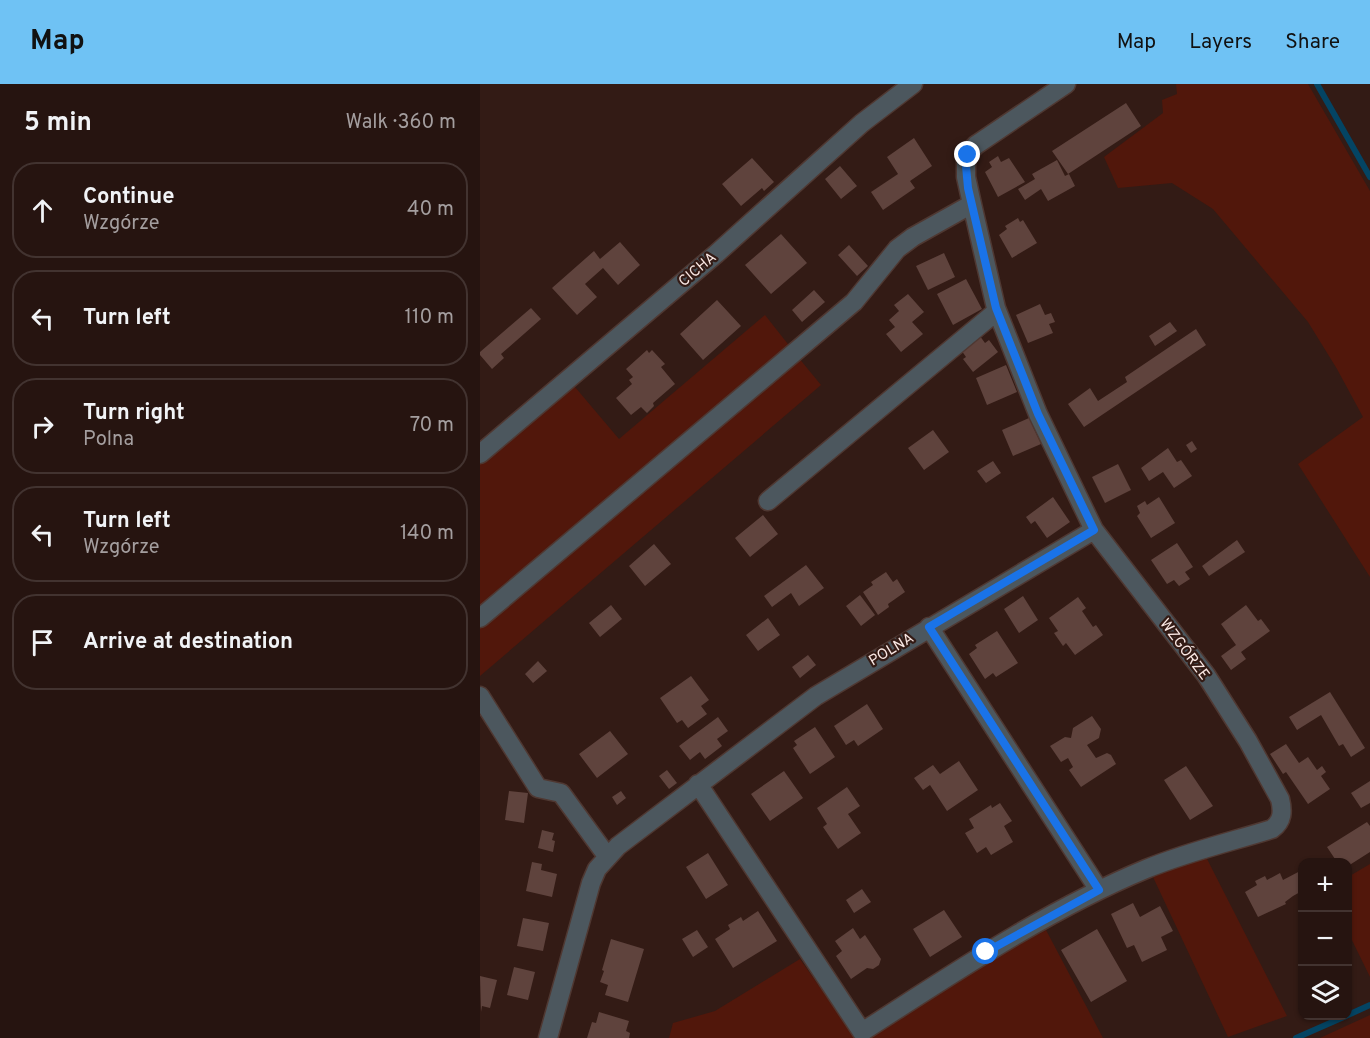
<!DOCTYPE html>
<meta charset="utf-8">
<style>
body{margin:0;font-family:Overpass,sans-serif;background:#2e1d19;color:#f1f3f6}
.controls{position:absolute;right:18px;bottom:18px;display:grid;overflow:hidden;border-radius:12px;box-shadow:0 2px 4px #0004}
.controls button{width:54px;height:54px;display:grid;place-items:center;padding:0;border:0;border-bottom:2px solid #423330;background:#261410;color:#f1f3f6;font:30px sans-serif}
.stop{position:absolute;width:18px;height:18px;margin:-14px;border:4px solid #1a73e8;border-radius:50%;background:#fff}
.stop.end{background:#1a73e8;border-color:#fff;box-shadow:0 2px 6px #0008}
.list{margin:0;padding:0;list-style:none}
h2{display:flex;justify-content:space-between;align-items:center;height:78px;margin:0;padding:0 24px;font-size:26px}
h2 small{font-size:20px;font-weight:400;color:#a49e9f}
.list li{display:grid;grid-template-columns:39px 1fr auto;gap:18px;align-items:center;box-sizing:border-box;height:96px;margin:0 12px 12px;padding:0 12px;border:2px solid #423330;border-radius:24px}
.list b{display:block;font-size:22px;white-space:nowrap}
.list p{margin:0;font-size:20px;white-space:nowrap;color:#a49e9f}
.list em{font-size:20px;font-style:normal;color:#a49e9f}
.icon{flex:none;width:33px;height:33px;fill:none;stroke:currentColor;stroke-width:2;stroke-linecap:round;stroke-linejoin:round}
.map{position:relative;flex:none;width:890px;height:954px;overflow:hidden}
header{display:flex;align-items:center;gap:36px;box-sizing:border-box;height:84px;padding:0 30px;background:#6fc2f4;color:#111}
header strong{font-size:28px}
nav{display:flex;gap:33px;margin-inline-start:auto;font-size:21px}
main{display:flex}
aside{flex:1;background:#261410}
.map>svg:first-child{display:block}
.green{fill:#51170b}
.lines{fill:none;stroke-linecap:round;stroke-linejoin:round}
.stream{stroke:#044463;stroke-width:6}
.building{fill:#5f433d}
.minor-casing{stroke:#4f3832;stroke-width:21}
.minor{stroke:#4c575e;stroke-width:18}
.route{stroke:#1a73e8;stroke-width:8}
.labels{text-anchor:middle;stroke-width:4.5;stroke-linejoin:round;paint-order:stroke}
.street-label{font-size:15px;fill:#fae8e4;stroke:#331b15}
</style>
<header>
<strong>Map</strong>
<nav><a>Map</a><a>Layers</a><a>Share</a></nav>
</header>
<main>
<aside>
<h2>5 min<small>Walk · 360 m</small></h2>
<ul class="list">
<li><svg class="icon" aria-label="ahead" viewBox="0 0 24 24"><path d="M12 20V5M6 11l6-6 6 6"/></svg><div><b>Continue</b><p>Wzgórze</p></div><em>40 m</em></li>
<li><svg class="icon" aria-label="left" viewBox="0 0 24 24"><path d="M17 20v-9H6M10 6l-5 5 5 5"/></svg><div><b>Turn left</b></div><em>110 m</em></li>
<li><svg class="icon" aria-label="right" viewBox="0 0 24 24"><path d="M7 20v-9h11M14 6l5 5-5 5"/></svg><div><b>Turn right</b><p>Polna</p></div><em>70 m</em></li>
<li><svg class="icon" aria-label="left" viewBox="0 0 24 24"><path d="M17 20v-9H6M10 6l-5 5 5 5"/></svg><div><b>Turn left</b><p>Wzgórze</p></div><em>140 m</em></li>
<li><svg class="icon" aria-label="arrive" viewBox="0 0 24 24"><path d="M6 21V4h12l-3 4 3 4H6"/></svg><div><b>Arrive at destination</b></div></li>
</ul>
</aside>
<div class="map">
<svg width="890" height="954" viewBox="0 0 890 954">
<rect width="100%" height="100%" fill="#331b15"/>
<path class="green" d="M696,0H828L890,107V493L818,380L883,333L857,285L828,238L733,125L692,99L638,104L624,73L683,29L682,16L697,10Z
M285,231L311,264L0,528V377L89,296L139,355Z
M318,273L341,301L0,592V543Z
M725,771L807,932L748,953L673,793Z
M890,780V893L868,848V793Z
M566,846L623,954H382L514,874Z
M320,875L376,954H189L193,939L235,927Z
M890,931V954H840Z"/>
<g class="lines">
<path class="stream" d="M837,0L890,93
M868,931L890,921
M816,954L866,932"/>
</g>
<path class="building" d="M646,19L661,42L588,90L572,67Z
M434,54L452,82L430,97L435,104L403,126L391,108L418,90L407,73Z
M518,72L521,78L529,74L545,98L518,113L505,88L512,83L509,78Z
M272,74L294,98L284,107L282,104L261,122L242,100Z
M577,76L585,92L589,90L595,102L568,117L561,105L545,116L538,105L555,95L552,90Z
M360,82L377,102L361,115L345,95Z
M538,134L540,138L543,136L557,159L532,174L519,151L527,145L525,142Z
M301,150L327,179L291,210L265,181Z
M140,158L160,181L138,201L123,184L105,200L117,213L97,231L72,204L114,167L120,175Z
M369,161L388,182L377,192L358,171Z
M464,169L475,193L448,206L436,182Z
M486,195L502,225L473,241L457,210Z
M334,206L345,218L322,238L312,226Z
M428,210L444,228L432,238L443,250L421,268L406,250L415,243L409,236L419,227L414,221Z
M237,216L261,242L223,276L200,250Z
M560,220L565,231L571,229L575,238L569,240L573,249L548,259L536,231Z
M51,224L61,235L21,270L24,274L12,285L0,271V268Z
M690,238L697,247L675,262L669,252Z
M716,245L726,261L604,343L588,320L610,304L618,317L647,298L645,293Z
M497,248L505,259L509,256L518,268L493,288L483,275L486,273L479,263Z
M167,266L169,269L172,266L185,280L181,283L195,300L173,319L174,322L167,329L161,323L151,331L136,314L152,300L149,296L153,293L146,285Z
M526,281L537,308L507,321L496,294Z
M549,334L561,360L533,372L522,346Z
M453,346L469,368L444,386L428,364Z
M712,357L717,365L711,369L706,361Z
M688,364L697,378L701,376L712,392L694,404L683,388L669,397L661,384Z
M513,377L521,389L506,399L497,387Z
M638,380L651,406L625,419L612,393Z
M573,413L590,438L567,454L555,437L551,440L546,433Z
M679,413L695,439L671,454L657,432L660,429L657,422L665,417L667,421Z
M283,431L298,450L270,473L255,454Z
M757,456L765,468L729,492L722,482Z
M697,459L713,483L705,488L710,495L699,502L694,496L687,500L671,476Z
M174,460L191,480L165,502L149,482Z
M326,481L344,504L319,522L311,509L292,523L284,512Z
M406,488L413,498L417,495L425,508L408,520L409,523L398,531L383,508L393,501L391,498Z
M380,511L395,531L381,542L366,522Z
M543,512L558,536L539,549L524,525Z
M598,513L606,524L602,527L613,543L616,541L623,551L595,571L586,559L583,562L574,549L578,547L569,534Z
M131,521L142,535L120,553L109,539Z
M766,521L778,537L781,535L790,547L761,568L766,575L751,586L741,572L756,561L741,540Z
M288,534L300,551L278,567L266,551Z
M517,547L538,579L516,593L513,589L505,595L489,570L497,564L495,561Z
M328,571L336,581L320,594L312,583Z
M58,577L67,587L53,599L45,590Z
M211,592L229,616L221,622L227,630L208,644L202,636L197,639L180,614Z
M850,608L885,664L871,673L863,660L859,662L841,631L817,646L809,633Z
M387,620L403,645L378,662L374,656L366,661L354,642Z
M612,632L621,645L619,654L607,661L616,674L627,669L631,671L636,680L601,703L589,686L593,683L588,674L581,678L570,662L585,653L591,654L593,644Z
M238,633L248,647L237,655L242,662L225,675L220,668L210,676L199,662Z
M335,643L355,673L330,690L313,664L317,661L314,657Z
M130,647L148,670L117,694L99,670Z
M806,660L819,679L828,673L837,686L842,682L846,688L841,692L850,705L828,720L806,688L803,690L790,670Z
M479,677L498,706L467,727L450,701L443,706L434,694L453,681L460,690Z
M706,682L733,722L710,736L684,696Z
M187,686L197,699L189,705L179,692Z
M304,687L323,714L290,737L271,710Z
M890,697V719L881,724L871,709Z
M367,703L380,722L368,730L381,749L358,765L343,743L347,740L337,724Z
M29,707L48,709L44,739L25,736Z
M141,707L146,714L137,721L132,713Z
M520,719L532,737L524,742L533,758L511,771L506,763L497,769L485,749L494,744L489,735L511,721L512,724Z
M887,738L890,742V768L868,782V778H857L847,763Z
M62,746L74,749L72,756L75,757L73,768L58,764Z
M228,769L248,801L226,815L206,783Z
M52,778L62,780L61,786L77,790L72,813L46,807Z
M822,786V807L813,812L805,818L806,820L778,833L765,808L777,801L775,797L785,792L787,796L800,789L803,796Z
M382,805L391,818L374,829L366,816Z
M653,819L660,833L680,822L693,847L681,853L687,866L662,878L654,861L647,864L631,830Z
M464,826L482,853L450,873L433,845Z
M278,827L297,857L253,884L235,855L250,845L248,841L261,833L263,837Z
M43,834L69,839L63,867L37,862Z
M373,844L380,855L385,851L401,875L399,881L393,885L387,884L371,895L356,872L362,867L355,857Z
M617,845L647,897L611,918L581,866Z
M217,846L228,863L213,873L202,855Z
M131,855L164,865L148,918L125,911L128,901L120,898L124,887L122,886Z
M34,883L55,888L48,916L27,911Z
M0,892L17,896L10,924L2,922L1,928Z
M119,928L149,937L146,947L150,949L149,954H107L112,938L116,939Z"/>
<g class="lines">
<defs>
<path id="minor" d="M0,370L236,170L382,39L433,0
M288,417L517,227
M0,534L374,218L417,165L433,153L492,120
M449,543L619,806
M0,612L58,704L81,709L127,772
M218,700L382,948C474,889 565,827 666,785C707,768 750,758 792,745C803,737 803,727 800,715L768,657L726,591L614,446L558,330L516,224L492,120L486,93V76L491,66L496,61L586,0
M68,954L111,799L117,785L138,762L336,612L614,446"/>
</defs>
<use href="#minor" class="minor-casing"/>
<use href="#minor" class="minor"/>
</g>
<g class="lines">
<path class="route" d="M488,71L486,82L488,104L516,224L558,330L614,446L449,543L619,806L506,868"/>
</g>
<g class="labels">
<g class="street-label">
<text transform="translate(217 185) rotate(-40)" y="5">CICHA</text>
<text transform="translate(411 565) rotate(-31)" y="5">POLNA</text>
<text transform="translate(705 565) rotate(53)" y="5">WZGÓRZE</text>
</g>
</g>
</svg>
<div class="controls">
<button>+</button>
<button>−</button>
<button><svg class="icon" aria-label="layers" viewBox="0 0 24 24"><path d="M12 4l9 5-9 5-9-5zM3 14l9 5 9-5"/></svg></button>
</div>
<div class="stop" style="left:506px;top:868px"></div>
<div class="stop end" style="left:488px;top:71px"></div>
</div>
</main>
